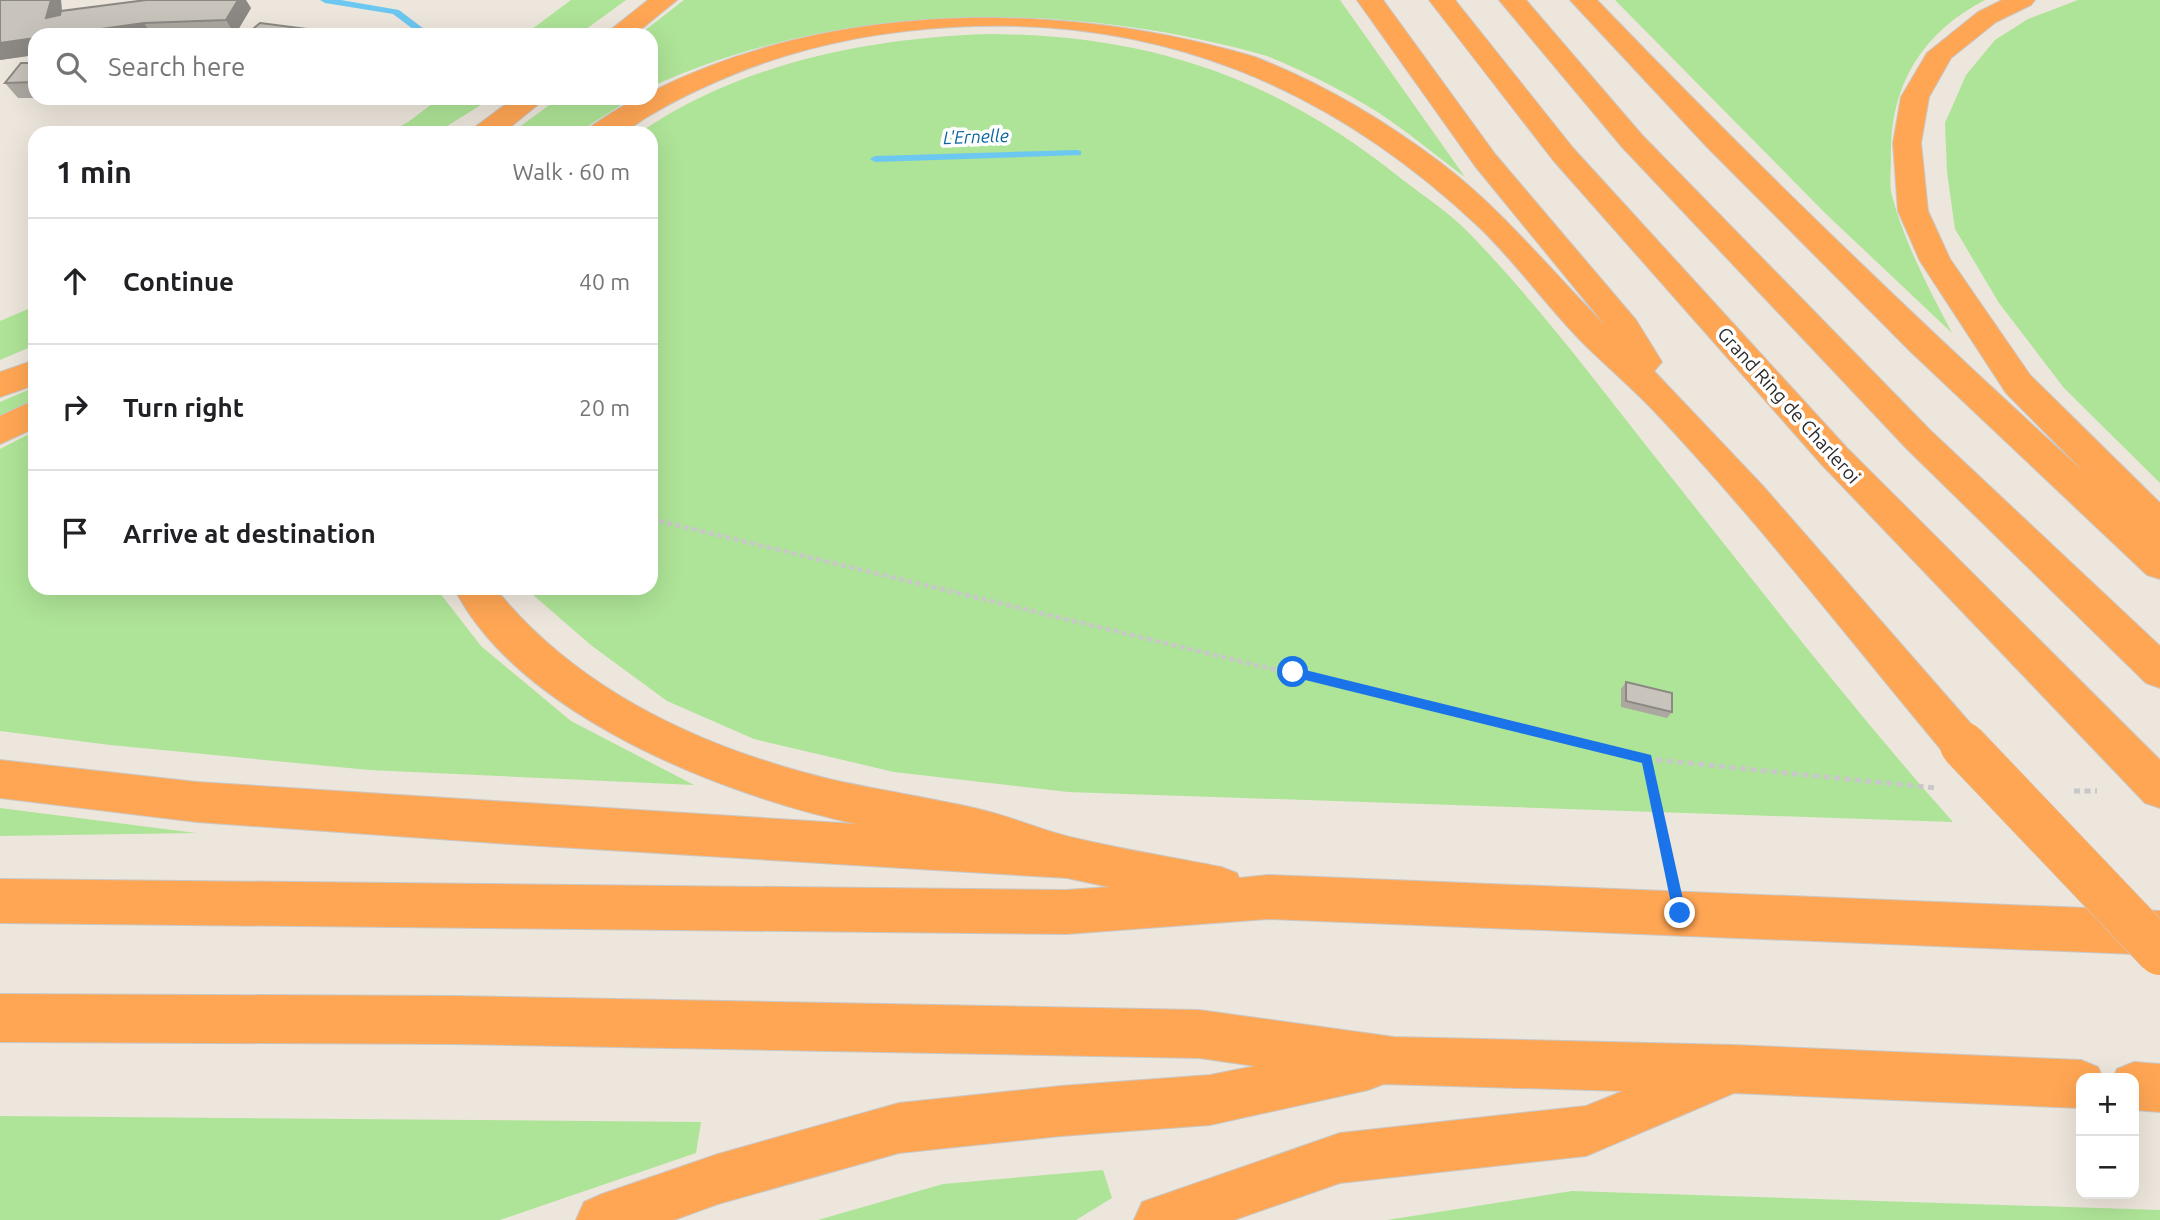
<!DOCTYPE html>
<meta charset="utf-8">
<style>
body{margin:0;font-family:Ubuntu,sans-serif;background:#f6f6f6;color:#202124}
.controls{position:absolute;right:21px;bottom:21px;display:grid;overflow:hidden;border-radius:14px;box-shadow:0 7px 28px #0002}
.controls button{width:63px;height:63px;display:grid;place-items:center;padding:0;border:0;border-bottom:2px solid #e0e0e0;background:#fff;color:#202124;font:35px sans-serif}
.stop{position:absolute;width:21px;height:21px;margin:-16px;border:5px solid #1a73e8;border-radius:50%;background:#fff}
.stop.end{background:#1a73e8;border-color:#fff;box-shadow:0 2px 7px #0008}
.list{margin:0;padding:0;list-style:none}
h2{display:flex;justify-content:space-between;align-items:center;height:91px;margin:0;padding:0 28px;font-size:30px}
h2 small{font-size:23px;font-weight:400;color:#757577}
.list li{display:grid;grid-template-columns:46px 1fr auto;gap:21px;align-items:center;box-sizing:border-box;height:126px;padding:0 28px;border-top:2px solid #e0e0e0}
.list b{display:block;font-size:26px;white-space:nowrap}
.list em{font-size:23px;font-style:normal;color:#757577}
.icon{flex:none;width:38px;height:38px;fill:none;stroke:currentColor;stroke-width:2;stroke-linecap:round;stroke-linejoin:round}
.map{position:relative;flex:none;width:2160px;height:1220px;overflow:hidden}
.search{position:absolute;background:#fff;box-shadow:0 7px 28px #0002;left:28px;top:28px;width:630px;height:77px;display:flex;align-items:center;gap:18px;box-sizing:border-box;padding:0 24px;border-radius:21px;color:#757577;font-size:26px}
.panel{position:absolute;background:#fff;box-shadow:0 7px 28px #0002;left:28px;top:126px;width:630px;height:469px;border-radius:21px}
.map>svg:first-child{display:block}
.green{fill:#aee497}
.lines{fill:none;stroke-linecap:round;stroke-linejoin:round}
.stream{fill:#6cc8f1;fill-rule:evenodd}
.highway-casing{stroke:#c8c8c8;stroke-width:2}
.path-far1{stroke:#c8c8c8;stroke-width:4.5;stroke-dasharray:5 3.5;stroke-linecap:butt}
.path{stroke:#c8c8c8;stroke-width:5;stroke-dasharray:6 4.5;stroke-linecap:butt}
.highway{fill:#ffa654;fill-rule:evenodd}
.highway-bridge-casing{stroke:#c8c8c8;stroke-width:47;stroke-linecap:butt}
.highway-bridge{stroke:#ffa654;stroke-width:46}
.wall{fill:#aca8a1}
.shaded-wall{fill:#8c8883}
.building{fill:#c8c3bb;stroke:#8c8883;stroke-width:2}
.route{fill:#1a73e8}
.labels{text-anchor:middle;stroke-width:7;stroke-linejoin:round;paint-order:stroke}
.far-water-label{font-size:18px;font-style:italic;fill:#0b649e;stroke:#fff}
.street-label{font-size:19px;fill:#2a2a2a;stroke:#fff}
</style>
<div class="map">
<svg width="2160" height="1220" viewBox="0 0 2160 1220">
<rect width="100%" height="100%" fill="#ede6dc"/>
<path class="green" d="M571,0H626L578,35H524Z
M684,0H1340L1465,177C1435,155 1407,131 1376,111C1342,90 1304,71 1267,56C1071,0 840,0 651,87V35H639Z
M1615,0H1985C1921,33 1889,87 1891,159C1891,171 1889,185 1892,196C1905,244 1929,289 1952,333L1825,213Z
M2078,0H2160V483L2064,388L1999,303L1955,229L1947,172L1945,123L1966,75L1995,40L2028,19Z
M989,34C1152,35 1276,78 1403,180C1425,197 1450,213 1469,233C1537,303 1596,382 1656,458C1754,581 1849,705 1953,822L1068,792L894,772L754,739L667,701L592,646L525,588H651V133H639C740,63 869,38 989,34Z
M440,98H492L436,133H388L408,122Z
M559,98H632L577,133H511Z
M35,306V345L0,360V321Z
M35,387V399L0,417V402Z
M35,431V588H436L481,646L571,721L694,785L369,770L110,745L0,731V449Z
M0,808L196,833L0,836Z
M0,1116L701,1122L696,1153L500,1220H0Z
M1103,1170L1112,1198L1076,1220H818L943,1184Z
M1572,1191L2160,1210V1220H1387Z"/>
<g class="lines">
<path class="stream" d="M320,0H341L399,10L432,35H421L393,14L325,3Z
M1077,150L1081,151V155L875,162L870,159L875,156Z"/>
<defs>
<path id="highway" d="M648,0H677L634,35H604Z
M1357,0H1383L1495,154L1636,320L1662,362L1654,371L1763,486L1978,732L1984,745L1978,758L1963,763L1948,758C1851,642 1758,521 1654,411C1631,387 1605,365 1581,341C1546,305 1516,263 1480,228C1331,87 1159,15 953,27C878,31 802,46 732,75C703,87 675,100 649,116C640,121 629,130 620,133C610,136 596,133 586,133L590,127C608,116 629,98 651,98V92C833,0 1063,0 1255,57C1322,83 1384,120 1441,163C1503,210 1550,270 1605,325L1475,166Z
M1429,0H1455L1573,148L1847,448L2160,760V808L2145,803L1823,466L1553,160Z
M1499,0H1526L1642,135L1931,431L2160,646V688L2146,683L1907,449L1622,147Z
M1570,0H1597C1754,163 1917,320 2084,472L2006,393L1920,261L1898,211L1893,143L1901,97L1927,53L1978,12L2002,0H2035L2031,5L1996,22L1951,58L1929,97L1921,143L1928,211L1950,259L2030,375L2160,503V579L2147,575L1911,352L1707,147Z
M514,98H546L503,133H471L475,127Z
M35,360V385L0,397V372Z
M35,400V428L0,444V416Z
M454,588H495C578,691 703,748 829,779C877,790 926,797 974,808C1007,815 1038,829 1070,837C1120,849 1171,857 1221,867L1237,873L1239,878L1268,875L2160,911V955L1268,919L1066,934L0,923V879L1066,890L1109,887L1067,878L509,844L197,822L0,798V760L197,782L857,824C725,796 519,716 454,588Z
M0,994L454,996L1199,1010L1394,1037L1733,1045L2081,1060L2098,1067L2103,1078H2081V1108L1734,1093L1586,1156L1340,1183L1234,1220H1134L1142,1202L1340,1133L1586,1106L1623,1091L1384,1084L1368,1090L1210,1125L1061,1136L899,1153L718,1204L674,1220H576L584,1202L602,1194L718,1154L899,1103L1061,1086L1210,1075L1255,1066L1199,1058L454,1044L0,1042Z
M2134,1062L2160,1064V1112L2134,1110V1078H2113L2117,1069Z"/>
</defs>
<use href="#highway" class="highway-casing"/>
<path class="path-far1" d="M651,519L1459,714"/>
<path class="path" d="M1452,712L1647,759L1936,788
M1647,759L1670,867
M2074,791H2097"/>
<use href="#highway" class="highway"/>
<defs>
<path id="highway-bridge" d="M1963,745L2160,952"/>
</defs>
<use href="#highway-bridge" class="highway-bridge-casing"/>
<use href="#highway-bridge" class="highway-bridge"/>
</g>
<path class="wall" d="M0,0H61L62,11L251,8L235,35H35V55L0,60Z
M35,63V98H18L5,83Z
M1626,682L1672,712L1667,718L1621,707V689Z"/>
<path class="shaded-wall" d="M51,0H61L62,14L57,33L46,18Z
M238,0H246L251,8L235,35L226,20Z
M144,23L152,35H58Z
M35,38V55L0,60V43Z"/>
<path class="building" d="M0,0H51L46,18L60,15L61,11L146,0H238L226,20L144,23L58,35H35V38L0,43Z
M260,23L330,32L327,35H246Z
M21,63H35V82L5,83Z
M1626,682L1672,693V712L1626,701Z"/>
<path class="route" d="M1293,667L1651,755L1686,913L1685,917H1675L1673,913L1642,763L1293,677L1287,672Z"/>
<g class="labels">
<g class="far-water-label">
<text transform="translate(976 137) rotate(-2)" y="6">L'Ernelle</text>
</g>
<g class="street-label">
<text transform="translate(1789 405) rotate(48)" y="7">Grand Ring de Charleroi</text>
</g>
</g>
</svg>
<div class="controls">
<button>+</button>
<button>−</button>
</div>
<div class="stop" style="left:1293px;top:672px"></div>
<div class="stop end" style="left:1680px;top:913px"></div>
<div class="search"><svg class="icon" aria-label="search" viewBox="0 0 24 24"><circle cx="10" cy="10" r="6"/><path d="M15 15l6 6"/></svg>Search here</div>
<section class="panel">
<h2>1 min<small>Walk · 60 m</small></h2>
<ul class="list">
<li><svg class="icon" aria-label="ahead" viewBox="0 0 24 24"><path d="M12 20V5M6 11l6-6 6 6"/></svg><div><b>Continue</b></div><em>40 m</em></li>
<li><svg class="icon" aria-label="right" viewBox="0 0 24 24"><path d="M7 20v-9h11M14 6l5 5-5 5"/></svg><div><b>Turn right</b></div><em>20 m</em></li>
<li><svg class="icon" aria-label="arrive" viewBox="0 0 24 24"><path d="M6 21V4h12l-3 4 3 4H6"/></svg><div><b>Arrive at destination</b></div></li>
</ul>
</section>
</div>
